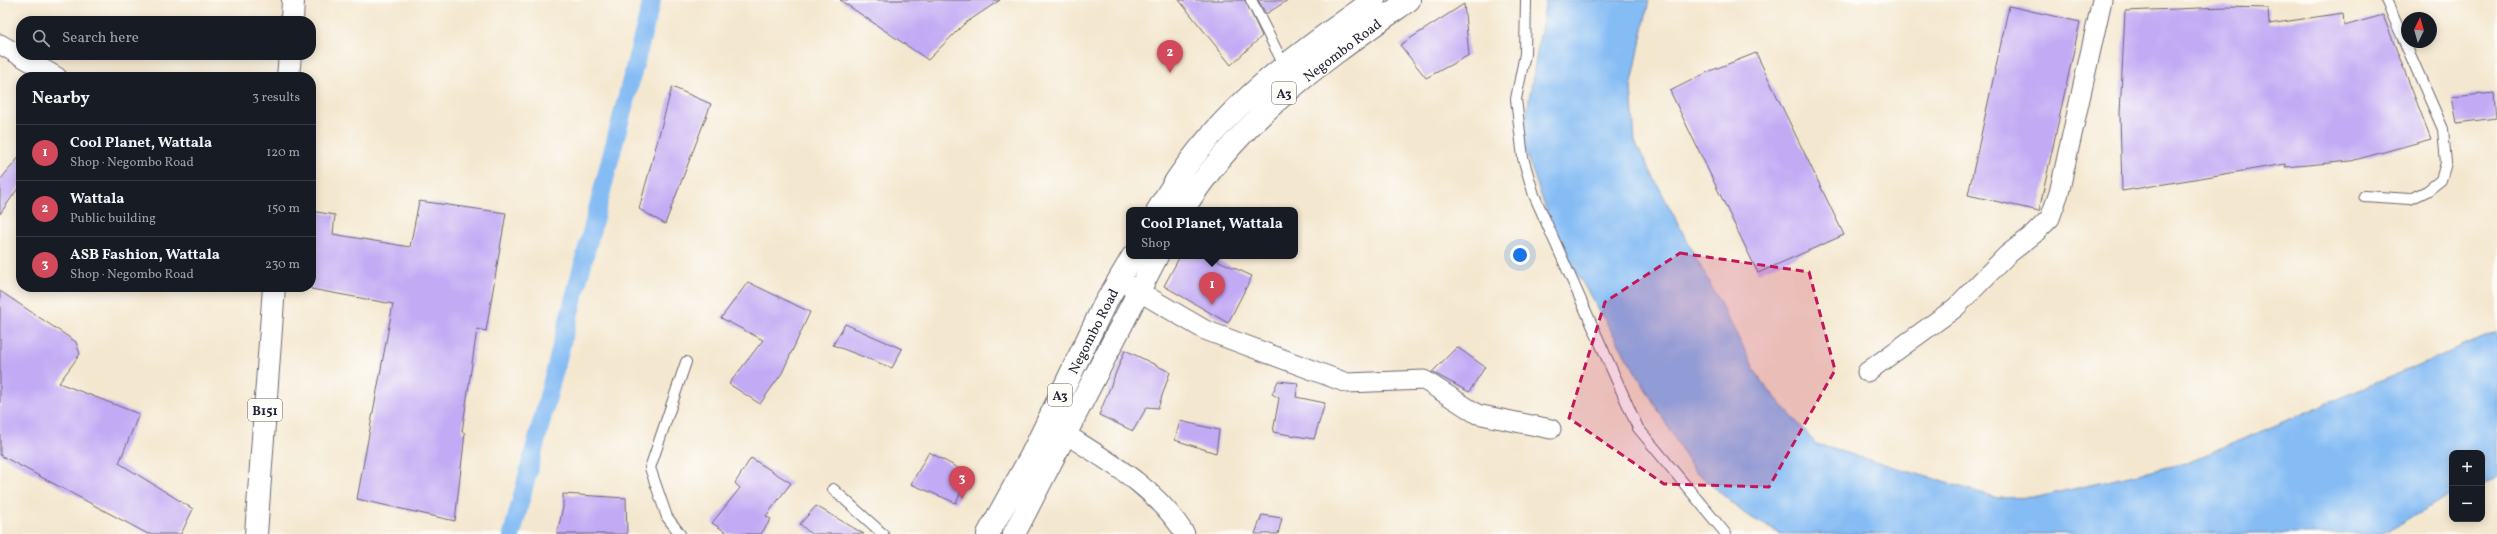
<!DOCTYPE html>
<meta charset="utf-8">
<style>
body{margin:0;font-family:Vollkorn,serif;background:#20242c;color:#f1f3f6}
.controls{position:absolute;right:12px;bottom:12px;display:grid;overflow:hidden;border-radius:8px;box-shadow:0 2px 10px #0003}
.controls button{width:36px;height:36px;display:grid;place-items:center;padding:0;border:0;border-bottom:1px solid #363941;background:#171b24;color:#f1f3f6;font:20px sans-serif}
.compass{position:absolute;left:2401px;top:12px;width:36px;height:36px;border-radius:50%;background:#171b24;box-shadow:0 2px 10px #0003;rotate:5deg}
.you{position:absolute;left:1520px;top:255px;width:14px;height:14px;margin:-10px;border:3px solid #fff;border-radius:50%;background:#1a73e8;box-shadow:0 0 0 6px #1a73e833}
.badge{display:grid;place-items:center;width:26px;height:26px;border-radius:50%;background:#d1495b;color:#fff;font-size:13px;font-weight:700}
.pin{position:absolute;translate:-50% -33px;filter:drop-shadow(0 1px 2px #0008)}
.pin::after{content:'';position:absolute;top:21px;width:14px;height:12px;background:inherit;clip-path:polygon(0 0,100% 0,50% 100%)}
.popup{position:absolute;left:1126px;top:207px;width:172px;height:52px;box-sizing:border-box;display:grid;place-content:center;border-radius:8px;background:#171b24;filter:drop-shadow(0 1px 3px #0005);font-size:13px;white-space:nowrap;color:#9ea1a6}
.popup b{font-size:15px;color:#f1f3f6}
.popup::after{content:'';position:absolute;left:50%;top:100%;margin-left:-8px;border:8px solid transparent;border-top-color:#171b24}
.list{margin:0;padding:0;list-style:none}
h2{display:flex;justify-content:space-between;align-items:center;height:52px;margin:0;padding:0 16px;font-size:17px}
h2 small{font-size:13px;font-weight:400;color:#9ea1a6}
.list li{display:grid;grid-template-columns:26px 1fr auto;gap:12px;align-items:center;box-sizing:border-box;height:56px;padding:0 16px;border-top:1px solid #363941}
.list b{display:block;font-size:15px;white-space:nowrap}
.list p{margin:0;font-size:13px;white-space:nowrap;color:#9ea1a6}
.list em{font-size:13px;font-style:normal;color:#9ea1a6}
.icon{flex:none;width:22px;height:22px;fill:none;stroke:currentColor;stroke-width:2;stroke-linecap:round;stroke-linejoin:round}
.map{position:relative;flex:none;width:2497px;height:534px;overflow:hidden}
.search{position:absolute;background:#171b24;box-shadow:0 2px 10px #0003;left:16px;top:16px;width:300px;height:44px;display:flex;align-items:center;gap:10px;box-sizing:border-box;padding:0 14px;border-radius:16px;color:#9ea1a6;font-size:15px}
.panel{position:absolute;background:#171b24;box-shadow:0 2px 10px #0003;left:16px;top:72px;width:300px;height:220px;border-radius:16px}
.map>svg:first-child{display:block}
.water{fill:#85bcf4;stroke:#546f98}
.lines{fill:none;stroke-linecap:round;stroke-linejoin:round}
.canal{stroke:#85bcf4;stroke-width:18}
.building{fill:#c2aaf4}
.service-casing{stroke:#6c676f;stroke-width:12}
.minor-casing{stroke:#6c676f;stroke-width:21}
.primary-casing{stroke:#6c676f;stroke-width:24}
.trunk-casing{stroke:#6c676f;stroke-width:24}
.service{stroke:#fff;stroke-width:10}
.minor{stroke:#fff;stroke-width:19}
.primary{stroke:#fff;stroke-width:22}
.trunk{stroke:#fff;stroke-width:22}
.marked{fill:#c2185b;fill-opacity:0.2;stroke:#c2185b;stroke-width:3;stroke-dasharray:8 5;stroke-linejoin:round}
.labels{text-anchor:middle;stroke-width:3.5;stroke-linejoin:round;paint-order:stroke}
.shield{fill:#fdfcf7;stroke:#646373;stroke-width:1}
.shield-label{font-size:13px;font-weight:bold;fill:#22223b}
.street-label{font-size:14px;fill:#22223b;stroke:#fdfcf7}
</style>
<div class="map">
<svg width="2497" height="534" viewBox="0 0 2497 534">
<rect width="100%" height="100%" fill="#fdfcf7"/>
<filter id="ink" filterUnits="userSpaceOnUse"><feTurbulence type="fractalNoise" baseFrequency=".025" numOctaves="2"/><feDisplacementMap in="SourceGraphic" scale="8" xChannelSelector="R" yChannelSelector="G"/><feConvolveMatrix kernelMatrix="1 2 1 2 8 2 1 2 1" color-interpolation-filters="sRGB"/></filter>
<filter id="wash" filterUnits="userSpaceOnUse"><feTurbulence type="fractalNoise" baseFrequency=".012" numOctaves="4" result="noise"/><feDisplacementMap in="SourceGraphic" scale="16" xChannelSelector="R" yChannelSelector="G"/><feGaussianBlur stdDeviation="0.9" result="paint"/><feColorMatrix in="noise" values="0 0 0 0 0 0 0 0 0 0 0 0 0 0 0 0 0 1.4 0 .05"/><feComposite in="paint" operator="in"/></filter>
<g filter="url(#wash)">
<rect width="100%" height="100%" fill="#f4e7cf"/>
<path class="water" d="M1546,0H1649L1631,88L1635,142L1761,381L1816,444L1998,498L2038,497L2186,463L2497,332V477L2482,483V453H2452V494L2381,534H1781L1745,514L1693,469L1556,238L1522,141Z"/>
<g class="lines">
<path class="canal" d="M512,534L652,0"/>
</g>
<g id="blocks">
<path class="building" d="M840,0H1000L964,24L928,60Z
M1179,0H1245L1262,36L1231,65Z
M1258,0H1288L1266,14Z
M1464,4L1469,55L1426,78L1400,45Z
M2009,6L2080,22L2039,211L1968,195Z
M2226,7L2268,8L2269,24L2343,13L2344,26L2383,15L2431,139L2351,161L2285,167V164L2122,191L2120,114L2125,11Z
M1756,53L1844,235L1758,273L1670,91L1710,71Z
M672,87L711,104L665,224L639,209Z
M2494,93L2496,118L2457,123L2452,97Z
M21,155V184L0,214V180Z
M419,201L506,213L486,331L477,329L462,432L465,433L455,521L357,499L393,304L311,289V211L335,215L333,234L410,247Z
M1180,256H1208L1252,276L1228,323L1164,286Z
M748,282L810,312L782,373L760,404L729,384L763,340L721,318Z
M0,291L76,342L80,354L59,383L139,414L119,463L193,509L181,534H148L0,455Z
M845,324L902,349L892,368L833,345Z
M1457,347L1485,367L1469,392L1432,372Z
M1125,350L1170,372L1158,408L1147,407L1133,431L1099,415Z
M1278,381L1298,383L1296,397L1325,403L1314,439L1273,432L1279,398L1272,394Z
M1180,421L1219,430L1216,453L1175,440Z
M929,452L969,474L956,503L911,484Z
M751,458L791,483L766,516L771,519L761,534H729L712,523L740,488L735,483Z
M563,494L626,498L627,534H557L563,507Z
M816,506L864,534H811L800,524Z
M1262,515L1282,518L1278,534H1255Z"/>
</g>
</g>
<g filter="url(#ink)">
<use href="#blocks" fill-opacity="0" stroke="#6c676f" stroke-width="1"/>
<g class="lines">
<defs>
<path id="service" d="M1251,0L1285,67
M1526,0L1525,54L1516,99L1523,158L1534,195L1638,428L1726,534
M2364,196L2410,199L2427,191L2441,180L2446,163L2443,129L2386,0
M833,489L883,534
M680,534L667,517L650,468L686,362"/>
<path id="minor" d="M0,44L57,77
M1126,284L1205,330L1347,383L1424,380L1477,414L1551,429
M1867,372L1955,308L2007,255L2034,234L2050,218L2059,193L2102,0
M1067,435C1111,463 1156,488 1185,534"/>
<path id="primary" d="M292,21L293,0
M288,77L290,55
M256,534L274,287"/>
<path id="trunk" d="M1158,210C1212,114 1287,62 1374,0
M1183,210C1241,117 1322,62 1409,0
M988,534L1031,456L1104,305L1133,256
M1014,534L1157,256"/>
</defs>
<use href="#service" class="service-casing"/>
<use href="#minor" class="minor-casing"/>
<use href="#primary" class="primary-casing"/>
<use href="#trunk" class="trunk-casing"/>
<use href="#service" class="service"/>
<use href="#minor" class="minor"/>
<use href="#primary" class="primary"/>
<use href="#trunk" class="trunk"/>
</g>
</g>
<path class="marked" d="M1680,253L1809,272L1835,370L1769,487L1664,484L1569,418L1605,302Z"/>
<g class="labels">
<g class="shield">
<rect x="1272" y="82" width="24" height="22" rx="3"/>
<rect x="1048" y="384" width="24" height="22" rx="3"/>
<rect x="248" y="399" width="34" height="22" rx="3"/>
</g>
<g class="shield-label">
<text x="1284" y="98">A3</text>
<text x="1060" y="400">A3</text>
<text x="265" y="415">B151</text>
</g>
<g class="street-label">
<text transform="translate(1342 50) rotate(-37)" y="5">Negombo Road</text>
<text transform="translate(1093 331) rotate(-63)" y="5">Negombo Road</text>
</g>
</g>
</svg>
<div class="controls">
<button>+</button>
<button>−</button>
</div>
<svg class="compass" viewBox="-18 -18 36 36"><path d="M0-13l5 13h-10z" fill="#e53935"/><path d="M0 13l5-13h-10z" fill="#9ea1a6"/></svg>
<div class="you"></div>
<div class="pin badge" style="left:1212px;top:305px">1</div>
<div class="popup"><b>Cool Planet, Wattala</b>Shop</div>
<div class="pin badge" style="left:1170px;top:73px">2</div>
<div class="pin badge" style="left:962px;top:499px">3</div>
<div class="search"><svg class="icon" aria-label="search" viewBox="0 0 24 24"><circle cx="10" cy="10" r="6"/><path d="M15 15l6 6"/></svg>Search here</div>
<section class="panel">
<h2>Nearby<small>3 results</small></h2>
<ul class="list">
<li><span class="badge">1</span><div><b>Cool Planet, Wattala</b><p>Shop · Negombo Road</p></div><em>120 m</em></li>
<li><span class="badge">2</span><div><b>Wattala</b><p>Public building</p></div><em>150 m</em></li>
<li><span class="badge">3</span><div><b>ASB Fashion, Wattala</b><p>Shop · Negombo Road</p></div><em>230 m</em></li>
</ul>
</section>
</div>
